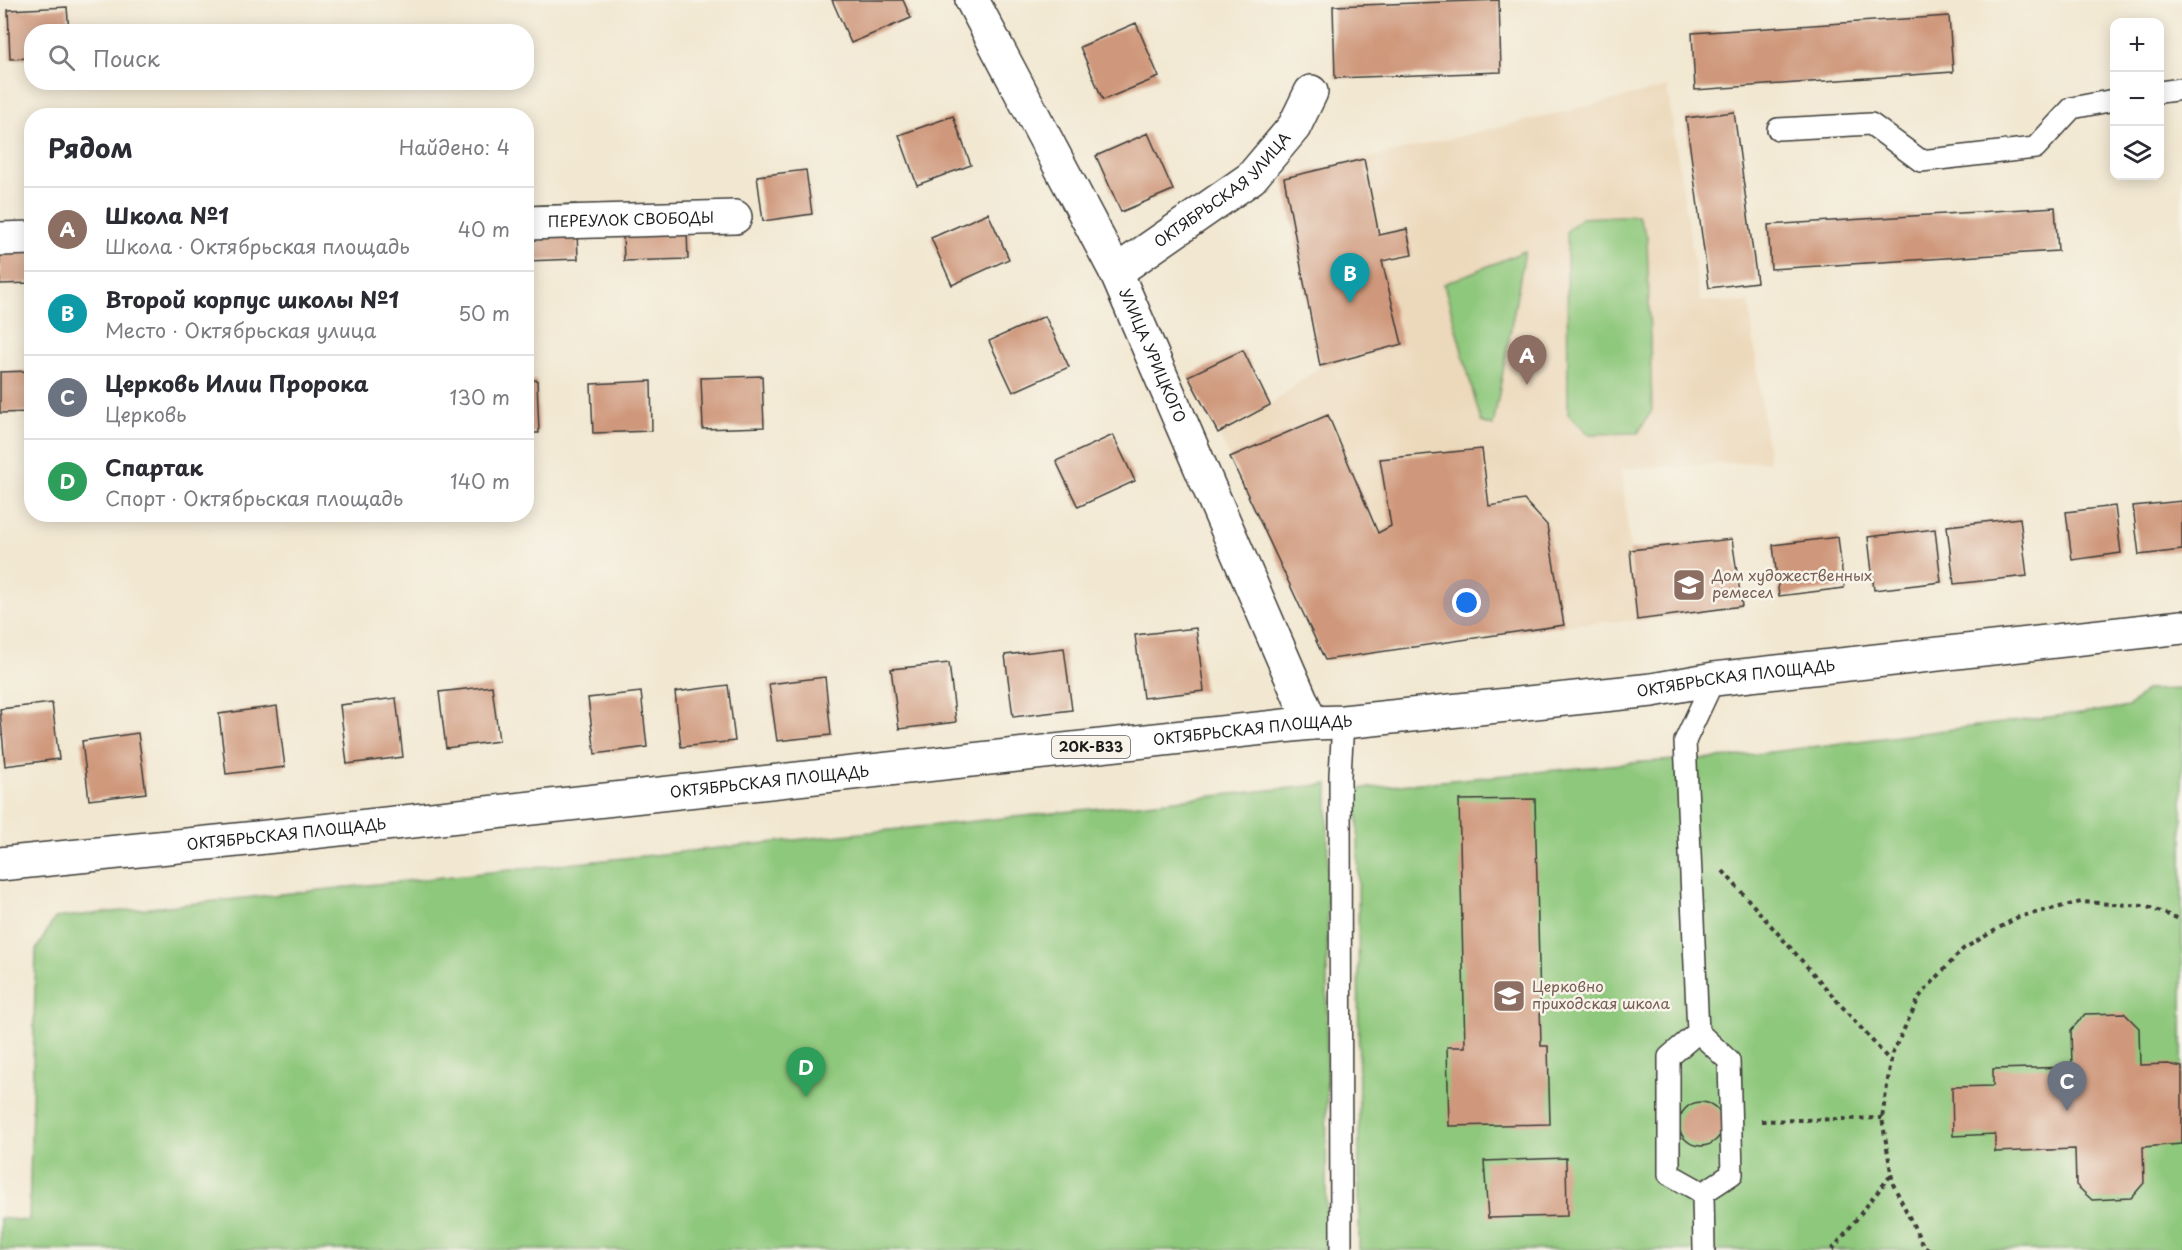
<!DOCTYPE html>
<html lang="ru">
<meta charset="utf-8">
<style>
body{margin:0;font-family:"Playpen Sans",sans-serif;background:#f2f2f3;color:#2b2b33}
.controls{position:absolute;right:18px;top:18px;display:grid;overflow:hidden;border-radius:12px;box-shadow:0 3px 15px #0003}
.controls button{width:54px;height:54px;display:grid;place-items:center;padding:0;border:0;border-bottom:2px solid #e1e1e2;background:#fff;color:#2b2b33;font:30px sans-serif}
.you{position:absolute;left:1467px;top:603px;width:21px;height:21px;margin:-15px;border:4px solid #fff;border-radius:50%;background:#1a73e8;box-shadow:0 0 0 9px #1a73e833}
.badge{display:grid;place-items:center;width:39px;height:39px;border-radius:50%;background:#2563eb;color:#fff;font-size:20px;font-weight:700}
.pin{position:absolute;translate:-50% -50px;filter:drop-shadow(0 2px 3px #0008)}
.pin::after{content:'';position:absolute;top:32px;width:21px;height:18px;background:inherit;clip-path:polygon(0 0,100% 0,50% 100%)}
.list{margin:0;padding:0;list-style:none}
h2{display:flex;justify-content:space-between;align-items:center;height:78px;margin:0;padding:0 24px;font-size:26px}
h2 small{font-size:20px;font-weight:400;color:#7c7c81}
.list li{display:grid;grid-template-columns:39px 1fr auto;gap:18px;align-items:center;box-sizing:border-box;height:84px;padding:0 24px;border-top:2px solid #e1e1e2}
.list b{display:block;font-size:22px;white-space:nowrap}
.list p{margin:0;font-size:20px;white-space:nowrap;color:#7c7c81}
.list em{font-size:20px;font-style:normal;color:#7c7c81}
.icon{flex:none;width:33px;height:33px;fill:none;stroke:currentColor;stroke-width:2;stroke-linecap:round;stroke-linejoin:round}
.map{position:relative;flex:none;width:2182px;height:1250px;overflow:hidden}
.search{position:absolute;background:#fff;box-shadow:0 3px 15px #0003;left:24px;top:24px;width:510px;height:66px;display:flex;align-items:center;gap:15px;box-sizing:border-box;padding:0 21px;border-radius:24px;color:#7c7c81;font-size:22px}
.panel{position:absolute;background:#fff;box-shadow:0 3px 15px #0003;left:24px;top:108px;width:510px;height:414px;border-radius:24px}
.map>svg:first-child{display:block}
.built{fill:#ecd8ba}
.green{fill:#8ec87c;stroke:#55724c;stroke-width:1.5}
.building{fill:#cf987c}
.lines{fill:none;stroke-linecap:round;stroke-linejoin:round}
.service-casing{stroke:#3c3b37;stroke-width:24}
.minor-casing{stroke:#3c3b37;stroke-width:36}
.primary-casing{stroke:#3c3b37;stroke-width:36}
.path{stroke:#3c3b37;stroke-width:4;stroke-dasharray:4.5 4.5;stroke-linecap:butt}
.service{stroke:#fff;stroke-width:21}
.minor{stroke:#fff;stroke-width:33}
.primary{stroke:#fff;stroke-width:33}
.labels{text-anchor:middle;stroke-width:5;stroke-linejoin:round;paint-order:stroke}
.shield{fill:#f7f3e8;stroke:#5e5c59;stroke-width:1.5}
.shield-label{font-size:14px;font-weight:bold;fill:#1c1c1c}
.street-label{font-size:15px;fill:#1c1c1c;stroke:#f7f3e8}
.education-label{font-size:15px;fill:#785e54;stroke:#f7f3e8;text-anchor:start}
</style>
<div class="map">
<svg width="2182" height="1250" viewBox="0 0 2182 1250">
<rect width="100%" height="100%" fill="#f7f3e8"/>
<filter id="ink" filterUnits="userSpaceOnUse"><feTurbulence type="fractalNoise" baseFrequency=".0167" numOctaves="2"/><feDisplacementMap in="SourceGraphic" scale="12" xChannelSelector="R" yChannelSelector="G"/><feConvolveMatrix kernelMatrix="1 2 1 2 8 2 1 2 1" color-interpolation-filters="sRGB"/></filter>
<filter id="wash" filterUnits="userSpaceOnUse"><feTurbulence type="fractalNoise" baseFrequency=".008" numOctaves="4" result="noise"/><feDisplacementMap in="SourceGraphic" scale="24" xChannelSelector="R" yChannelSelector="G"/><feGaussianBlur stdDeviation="1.35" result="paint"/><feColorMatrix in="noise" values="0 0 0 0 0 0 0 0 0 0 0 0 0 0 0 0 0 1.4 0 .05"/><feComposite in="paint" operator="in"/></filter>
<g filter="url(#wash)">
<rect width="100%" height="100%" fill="#f2e8d2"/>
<path class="built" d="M1667,87L1700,301L1749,302L1769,461L1622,469L1637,620L1564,625L1325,660L1218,433L1270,405L1320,366L1284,178Z"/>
<path class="green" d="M1638,215L1647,237L1652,410L1638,433L1589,434L1568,414L1567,231L1581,218Z
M1525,251L1493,426L1481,422L1444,284Z
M2182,689V1250H1359L1358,789L1642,762L1732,757L2129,707L2146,690Z
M1328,784L1326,1250H0V1218L29,1221L36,950L55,918Z"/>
<g id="blocks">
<path class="building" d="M832,0H903L911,18L851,43Z
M1499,0L1501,72L1335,78L1333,6Z
M67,7L69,32H32V58L10,59L8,10Z
M1949,16L1953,72L1695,90L1692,33Z
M1136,23L1159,77L1103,100L1080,47Z
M1734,112L1757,282L1709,288L1686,118Z
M953,116L971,165L917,185L899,135Z
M1148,133L1173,190L1121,212L1096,156Z
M1364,159L1379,235L1407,229L1412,255L1382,261L1402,344L1320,366L1284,178Z
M806,170L812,214L763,221L757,176Z
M576,204L578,259L526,261V206Z
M686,205L688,259L624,261L622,208Z
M2055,207L2058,251L1771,269L1768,225Z
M988,213L1009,259L952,285L931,238Z
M32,234V283L0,284V235Z
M1045,316L1069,367L1013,392L989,341Z
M1243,350L1270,405L1218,433L1188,376Z
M29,371L31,412L0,413V372Z
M762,376L764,427L703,429L701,378Z
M537,380L539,433H526V381Z
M651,381L652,431L593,433L591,384Z
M1328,415L1378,533L1391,526L1380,459L1482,449L1489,506L1524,500L1547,525L1564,625L1325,660L1230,457Z
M1113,435L1135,481L1078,507L1056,461Z
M2182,501V550L2139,555L2133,506Z
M2115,506L2121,553L2072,560L2066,512Z
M2020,518L2027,576L1954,584L1947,526Z
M1935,529L1941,582L1874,590L1868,537Z
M1838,537L1844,588L1779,596L1773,545Z
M1732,539L1742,606L1637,620L1630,550Z
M1196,628L1204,691L1143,698L1135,635Z
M1064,648L1072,710L1013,717L1005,655Z
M949,663L956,722L899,729L891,669Z
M825,677L831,735L777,741L769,684Z
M728,685L735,741L681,747L675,692Z
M492,686L499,741L446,748L439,692Z
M641,692L647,747L595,754L588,698Z
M396,698L403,757L347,764L340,705Z
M52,703L59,759L5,766L0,709Z
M277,706L285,767L226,774L219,714Z
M138,733L146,793L89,800L82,741Z
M1535,799L1541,1046H1548L1550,1124L1449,1126L1447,1047H1465L1459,800Z
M2124,1013L2139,1028L2140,1065L2168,1064L2182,1067V1144L2143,1147L2144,1183L2131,1198L2092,1200L2076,1185L2075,1149L1995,1152V1134L1953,1136L1952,1087L1993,1086V1069L2072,1067L2071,1030L2085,1014Z
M1679 1124a22 22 0 1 1 44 0a22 22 0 1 1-44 0Z
M1566,1158L1567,1216L1488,1218L1484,1161Z"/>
</g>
</g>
<g filter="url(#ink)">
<use href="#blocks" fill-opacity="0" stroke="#3c3b37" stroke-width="1.5"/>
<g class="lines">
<defs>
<path id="service" d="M2160,92L2182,89
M1778,129L1871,124L1921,161L2035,148L2072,108L2114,100
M1698,1032L1669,1057V1174L1703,1193
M1341,1250L1340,775L1343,722
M1704,1250L1703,1193L1732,1174L1729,1061L1698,1032L1685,741L1714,679"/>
<g id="minor">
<path id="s1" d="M972,0L1116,272L1311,723"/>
<path id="s2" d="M526,223L735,217"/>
<path d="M0,239L32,238"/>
<path id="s3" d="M1116,272L1251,178L1294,127L1311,92"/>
</g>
<g id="primary">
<path id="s4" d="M0,864L247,839L1311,723L1343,722L1652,690L1714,679L2182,627"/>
</g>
</defs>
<use href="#service" class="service-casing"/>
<use href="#minor" class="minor-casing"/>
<use href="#primary" class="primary-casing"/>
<path class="path" d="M1723,871L1890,1061
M1761,1121L1882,1118
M1832,1250L1891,1175
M1929,1250L1922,1243L1893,1184L1882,1118L1892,1054L1920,996L1963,949L2018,917L2081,902L2145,906L2182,920"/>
<use href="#service" class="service"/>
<use href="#minor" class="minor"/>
<use href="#primary" class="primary"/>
</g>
</g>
<defs>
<symbol id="school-square" viewBox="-11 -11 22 22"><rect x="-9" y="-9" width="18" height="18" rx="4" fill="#8d6e63" stroke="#f7f3e8"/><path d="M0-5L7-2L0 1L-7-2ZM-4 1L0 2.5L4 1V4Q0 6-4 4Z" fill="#fff"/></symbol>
</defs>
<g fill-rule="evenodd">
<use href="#school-square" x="1670" y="566" width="38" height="38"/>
<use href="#school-square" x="1490" y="977" width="38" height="38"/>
</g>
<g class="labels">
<rect class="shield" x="1052" y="736" width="78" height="22" rx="4.5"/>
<g class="shield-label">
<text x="1091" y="752">20К-В33</text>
</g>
<g class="street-label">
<text dy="5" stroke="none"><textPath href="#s3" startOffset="135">ОКТЯБРЬСКАЯ УЛИЦА</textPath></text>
<text dy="5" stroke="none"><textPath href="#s2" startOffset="105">ПЕРЕУЛОК СВОБОДЫ</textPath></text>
<text dy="5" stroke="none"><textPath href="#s1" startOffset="399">УЛИЦА УРИЦКОГО</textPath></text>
<text dy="5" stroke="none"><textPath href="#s4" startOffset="1746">ОКТЯБРЬСКАЯ ПЛОЩАДЬ</textPath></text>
<text dy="5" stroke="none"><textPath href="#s4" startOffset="1260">ОКТЯБРЬСКАЯ ПЛОЩАДЬ</textPath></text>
<text dy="5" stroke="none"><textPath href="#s4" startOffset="774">ОКТЯБРЬСКАЯ ПЛОЩАДЬ</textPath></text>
<text dy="5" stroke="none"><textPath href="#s4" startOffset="288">ОКТЯБРЬСКАЯ ПЛОЩАДЬ</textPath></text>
</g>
<g class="education-label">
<text x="1712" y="581">Дом художественных<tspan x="1712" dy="17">ремесел</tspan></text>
<text x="1532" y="992">Церковно<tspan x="1532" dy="17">приходская школа</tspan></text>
</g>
</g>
</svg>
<div class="controls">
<button>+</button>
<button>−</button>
<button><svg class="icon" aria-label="layers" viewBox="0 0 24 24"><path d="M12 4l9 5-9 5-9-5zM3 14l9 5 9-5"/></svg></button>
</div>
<div class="you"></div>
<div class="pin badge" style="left:1527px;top:385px;background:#8d6e63">A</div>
<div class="pin badge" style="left:1350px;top:303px;background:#0f9aa8">B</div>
<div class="pin badge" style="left:2067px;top:1111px;background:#6b7280">C</div>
<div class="pin badge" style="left:806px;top:1097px;background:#2e9e5b">D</div>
<div class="search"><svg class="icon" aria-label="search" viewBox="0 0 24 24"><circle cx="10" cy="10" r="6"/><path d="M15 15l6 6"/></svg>Поиск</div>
<section class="panel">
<h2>Рядом<small>Найдено: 4</small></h2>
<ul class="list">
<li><span class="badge" style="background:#8d6e63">A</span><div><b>Школа №1</b><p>Школа · Октябрьская площадь</p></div><em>40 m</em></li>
<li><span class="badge" style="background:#0f9aa8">B</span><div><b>Второй корпус школы №1</b><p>Место · Октябрьская улица</p></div><em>50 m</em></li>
<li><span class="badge" style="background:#6b7280">C</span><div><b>Церковь Илии Пророка</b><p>Церковь</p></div><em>130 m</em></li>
<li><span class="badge" style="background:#2e9e5b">D</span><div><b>Спартак</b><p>Спорт · Октябрьская площадь</p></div><em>140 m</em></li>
</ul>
</section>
</div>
